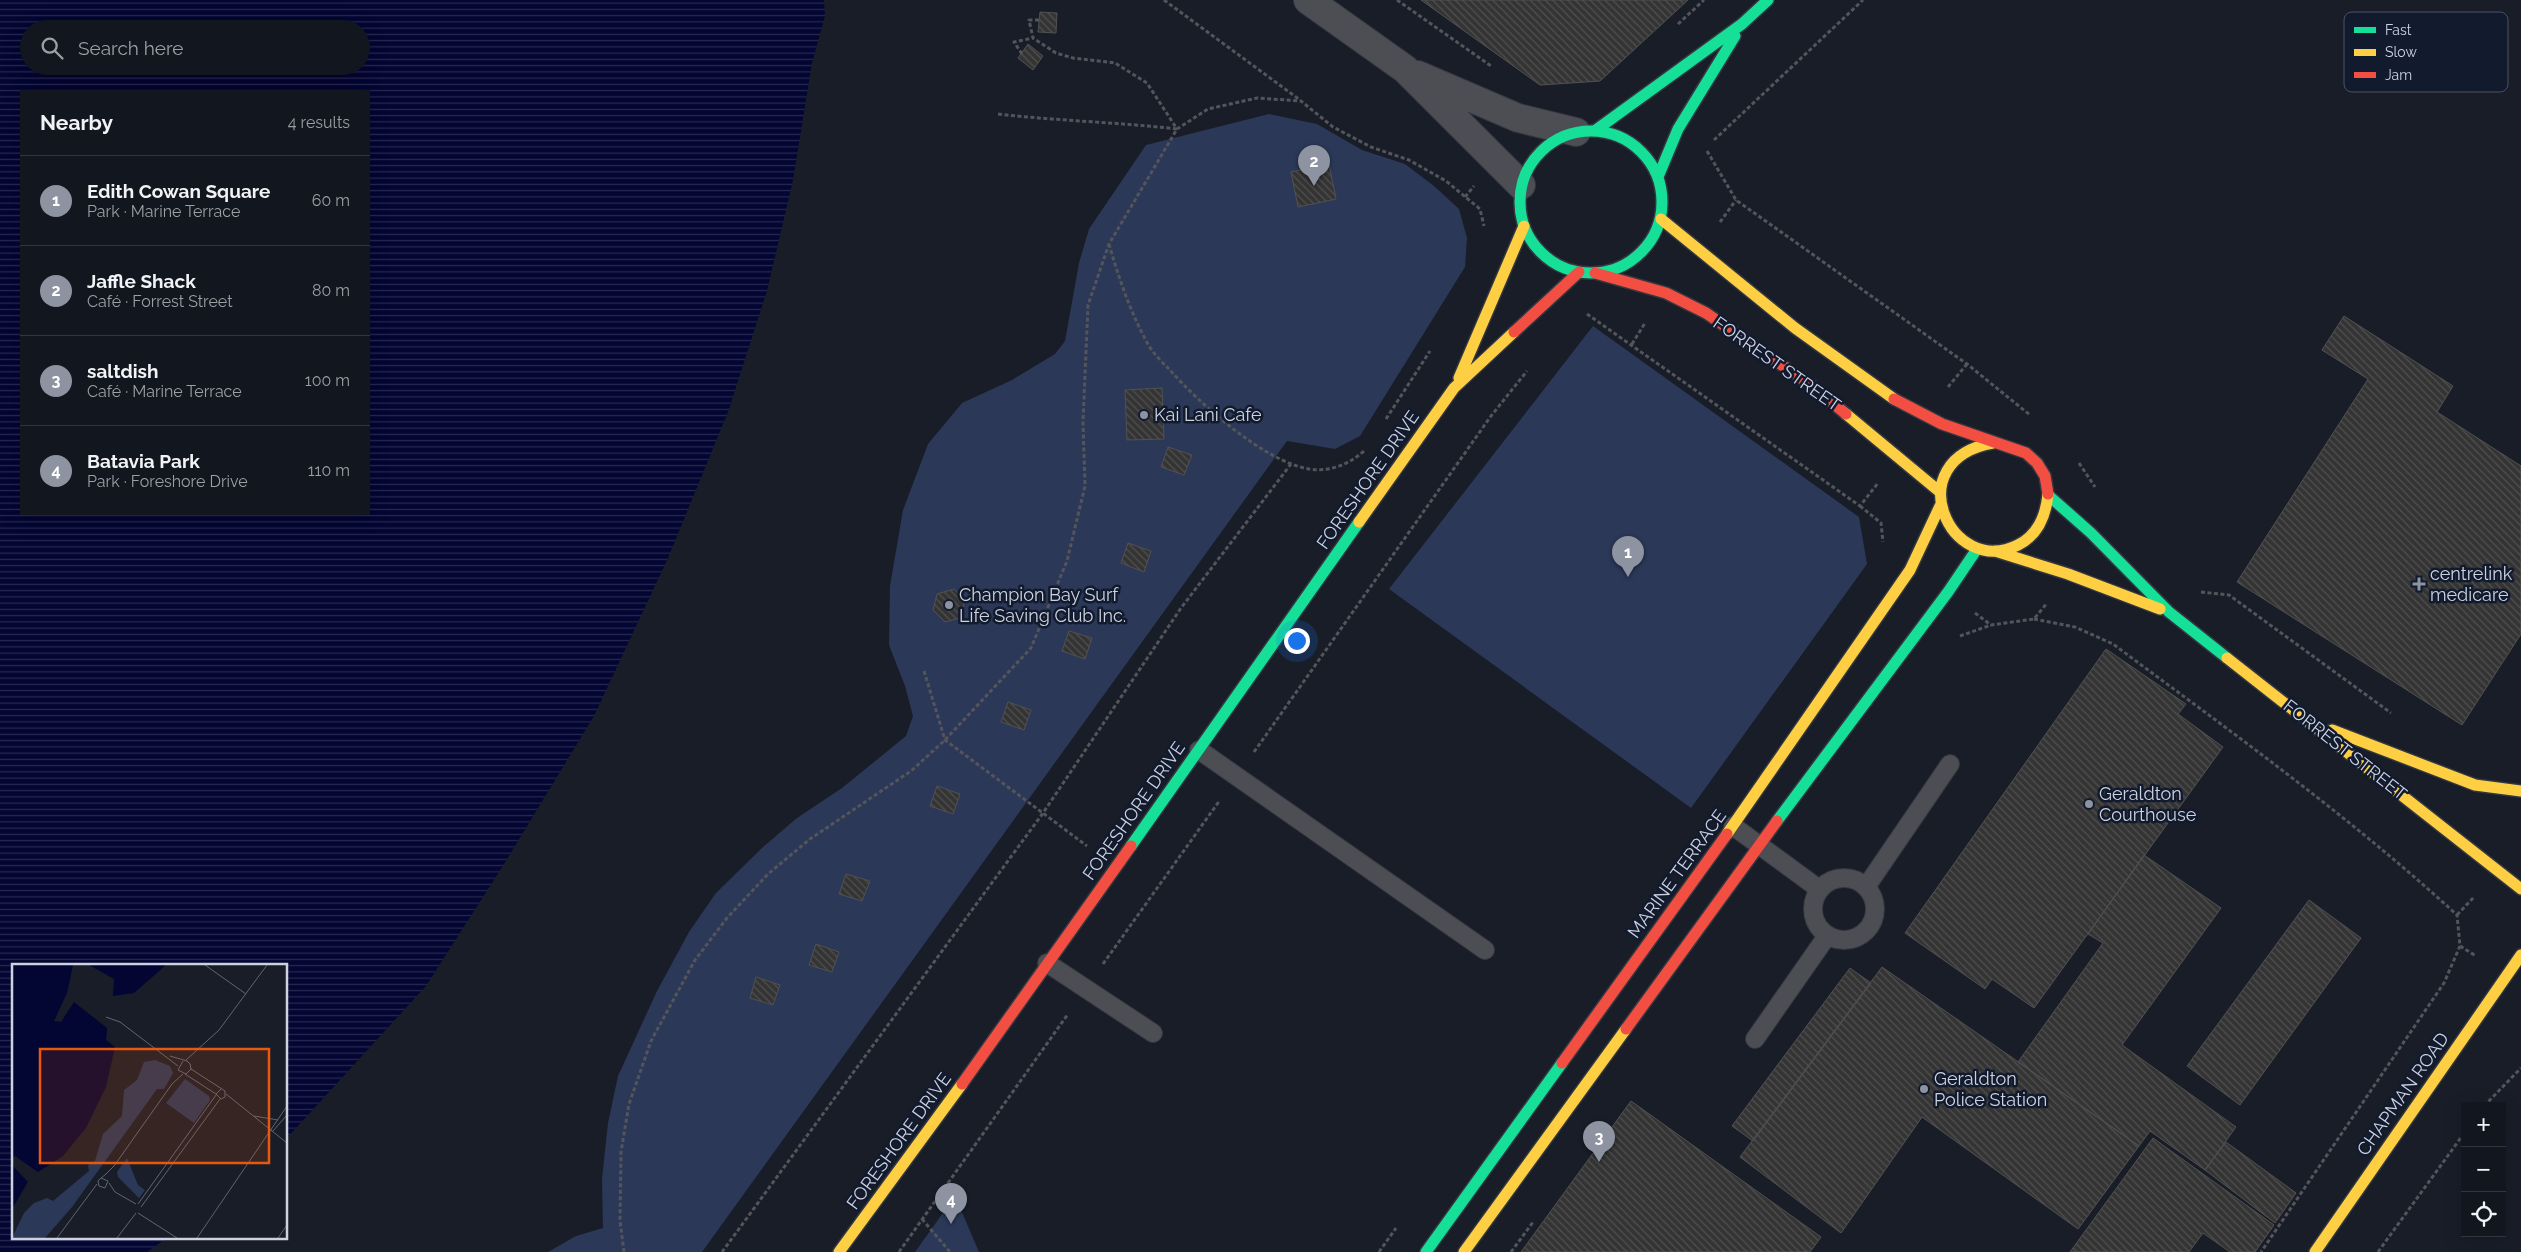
<!DOCTYPE html>
<meta charset="utf-8">
<style>
body{margin:0;font-family:Raleway,sans-serif;background:#1b1f27;color:#f1f3f6}
.controls{position:absolute;right:15px;bottom:15px;display:grid;overflow:hidden;border-radius:0px;box-shadow:0 5px 20px #0002}
.controls button{width:45px;height:45px;display:grid;place-items:center;padding:0;border:0;border-bottom:1px solid #31353c;background:#12161e;color:#f1f3f6;font:25px sans-serif}
.you{position:absolute;left:1296px;top:640px;width:18px;height:18px;margin:-12px;border:4px solid #fff;border-radius:50%;background:#1a73e8;box-shadow:0 0 0 8px #1a73e833}
.badge{display:grid;place-items:center;width:32px;height:32px;border-radius:50%;background:#8d93a0;color:#fff;font-size:16px;font-weight:700}
.pin{position:absolute;translate:-50% -41px;filter:drop-shadow(0 1px 2px #0008)}
.pin::after{content:'';position:absolute;top:26px;width:18px;height:15px;background:inherit;clip-path:polygon(0 0,100% 0,50% 100%)}
.list{margin:0;padding:0;list-style:none}
h2{display:flex;justify-content:space-between;align-items:center;height:65px;margin:0;padding:0 20px;font-size:21px}
h2 small{font-size:16px;font-weight:400;color:#9c9fa4}
.list li{display:grid;grid-template-columns:32px 1fr auto;gap:15px;align-items:center;box-sizing:border-box;height:90px;padding:0 20px;border-top:1px solid #31353c}
.list b{display:block;font-size:19px;white-space:nowrap}
.list p{margin:0;font-size:16px;white-space:nowrap;color:#9c9fa4}
.list em{font-size:16px;font-style:normal;color:#9c9fa4}
.icon{flex:none;width:28px;height:28px;fill:none;stroke:currentColor;stroke-width:2;stroke-linecap:round;stroke-linejoin:round}
.map{position:relative;flex:none;width:2521px;height:1252px;overflow:hidden}
.search{position:absolute;background:#12161e;box-shadow:0 5px 20px #0002;left:20px;top:20px;width:350px;height:55px;display:flex;align-items:center;gap:12px;box-sizing:border-box;padding:0 18px;border-radius:28px;color:#9c9fa4;font-size:19px}
.panel{position:absolute;background:#12161e;box-shadow:0 5px 20px #0002;left:20px;top:90px;width:350px;height:425px;border-radius:0px}
.map>svg:first-child{display:block}
.green{fill:#2b3858}
.water{fill:url(#water-rules);fill-rule:evenodd}
.building{fill:url(#building-back-hatch);stroke:#525151}
.lines{fill:none;stroke-linecap:round;stroke-linejoin:round}
.lane-casing{stroke:#333740;stroke-width:20}
.street-casing{stroke:#333740;stroke-width:30}
.fast-casing{stroke:#333740;stroke-width:14}
.slow-casing{stroke:#333740;stroke-width:14}
.jam-casing{stroke:#333740;stroke-width:14}
.path{stroke:#53555b;stroke-width:3;stroke-dasharray:4 2.5;stroke-linecap:butt}
.lane{stroke:#4d4e53;stroke-width:18}
.street{stroke:#4d4e53;stroke-width:28}
.fast{stroke:#16e098;stroke-width:11}
.slow{stroke:#ffcf43;stroke-width:11}
.jam{stroke:#f24e42;stroke-width:11}
.poi-dot{fill:#8d93a0;stroke:#121b2e;stroke-width:2}
.labels{text-anchor:middle;stroke-width:5;stroke-linejoin:round;paint-order:stroke}
.street-label{font-size:18px;fill:#ccd2e0;stroke:#121b2e}
.poi-label{font-size:18px;fill:#ccd2e0;stroke:#121b2e;text-anchor:start}
.inset-road{fill:none;stroke:#606572;stroke-width:1}
.view{fill:#e8590c;fill-opacity:0.15;stroke:#e8590c;stroke-width:2.5}
.inset-edge{fill:none;stroke:#ccd2e0;stroke-width:2.5}
.key{fill:#121b2e;stroke:#4a5263;stroke-width:1}
.key-label{font-size:14px;fill:#ccd2e0}
</style>
<div class="map">
<svg width="2521" height="1252" viewBox="0 0 2521 1252">
<defs>
<pattern id="water-rules" width="6" height="5" patternUnits="userSpaceOnUse" patternTransform="scale(1.25)"><rect width="6" height="5" fill="#030532"/><path d="M0 2.5h6" fill="none" stroke="#27294f"/></pattern>
<pattern id="building-back-hatch" width="6" height="6" patternUnits="userSpaceOnUse" patternTransform="scale(1.25)"><rect width="6" height="6" fill="#353434"/><path d="M-1 5l2 2M0 0l6 6M5-1l2 2" fill="none" stroke="#515051"/></pattern>
</defs>
<rect width="100%" height="100%" fill="#181d28"/>
<path class="green" d="M1269,114L1317,124L1362,150L1405,164L1434,186L1459,209L1467,238L1465,267L1360,436L1335,449L1287,441L702,1252H548L576,1236L603,1228L602,1179L608,1123L618,1076L657,991L689,932L716,893L763,847L797,818L842,788L906,736L913,716L905,686L889,645L890,586L903,510L928,444L962,403L1012,380L1055,354L1065,341L1079,263L1089,229L1146,145Z
M1593,326L1859,517L1867,564L1691,808L1389,589Z
M955,1196L979,1252H915Z"/>
<path class="water" d="M0,0H824L825,16L812,63L793,180L767,291L728,412L668,558L594,716L501,869L426,986L286,1139V966H14V1238H167L147,1252H0ZM29,29H361V66H29ZM21,91H369V514H21Z"/>
<path class="building" d="M1421,0H1688L1600,81L1540,85Z
M1040,12L1057,13L1056,33L1038,32Z
M1028,44L1043,56L1033,70L1018,58Z
M1329,164L1336,199L1298,207L1291,172Z
M2344,316L2453,386L2437,412L2521,466V634L2462,725L2237,582L2368,379L2322,350Z
M1162,388L1164,439L1127,440L1125,390Z
M1168,447L1192,455L1184,475L1161,467Z
M1128,543L1151,551L1144,572L1121,563Z
M954,589L965,600L960,618L945,622L933,610L937,594Z
M1069,631L1092,638L1085,659L1062,651Z
M2106,649L2186,704L2178,714L2223,747L2034,1008L1992,979L1985,989L1905,933Z
M1008,702L1031,710L1024,730L1001,722Z
M937,786L960,794L953,814L930,806Z
M2144,855L2221,908L2122,1045L2236,1127L2205,1170L2150,1131L2139,1146L2018,1062L2103,943L2088,934Z
M846,874L870,881L862,901L839,894Z
M2309,900L2361,938L2240,1105L2187,1066Z
M816,944L839,952L832,972L809,965Z
M1882,967L2139,1146L2078,1229L1922,1117L1841,1233L1740,1157Z
M1850,968L1871,983L1753,1141L1732,1126Z
M756,977L780,985L773,1005L750,998Z
M1631,1101L1821,1237L1810,1252H1521Z
M2153,1138L2274,1225L2255,1252H2230L2203,1233L2189,1252H2070Z
M2226,1142L2296,1193L2275,1223L2205,1170Z"/>
<g class="lines">
<defs>
<path id="lane" d="M1199,750L1485,950
M1733,826L1819,889
M1813 909a31 31 0 1 1 62 0a31 31 0 1 1-62 0Z
M1866,887L1950,764
M1047,963L1153,1033
M1755,1039L1827,936"/>
<path id="street" d="M1308,0L1405,69L1521,185
M1418,75L1518,118L1576,132"/>
<path id="fast" d="M1596,130L1742,24L1768,0
M1520 202a71 71 0 1 1 142 0a71 71 0 1 1-142 0Z
M1658,177L1678,129L1735,36
M2048,495L2091,533L2169,612L2227,658
M1777,821L1948,592L1977,549
M1131,846L1359,522
M1426,1252L1562,1063"/>
<path id="slow" d="M1661,219L1795,328L1894,399
M1459,378L1524,226
M1846,414L1940,492
M1993,443C1897,460 1950,579 2018,545C2038,535 2046,515 2048,494
M1359,522L1454,388L1514,332
M1995,551L2068,574L2160,609
M2227,658L2521,889
M2332,730L2475,785L2521,791
M1727,834L1910,570L1940,506
M839,1252L962,1084
M1464,1252L1626,1029
M2315,1252L2521,955"/>
<path id="jam" d="M1595,273L1666,293L1706,313L1811,385L1846,414
M1514,332L1579,272
M1894,399L1942,424L2026,453L2037,463L2045,476L2048,494
M1626,1029L1777,821
M1562,1063L1727,834
M962,1084L1131,846"/>
</defs>
<use href="#lane" class="lane-casing"/>
<use href="#street" class="street-casing"/>
<use href="#fast" class="fast-casing"/>
<use href="#slow" class="slow-casing"/>
<use href="#jam" class="jam-casing"/>
<path class="path" d="M1164,0L1300,100
M1397,0L1491,66
M1039,20H1029L1033,38L1056,53L1073,58L1115,63L1147,83L1177,129
M1678,24L1704,0
M1022,54L1014,42L1033,38
M998,114C1058,121 1117,122 1177,129
M1714,140L1863,0
M1707,151L1736,200L1967,364L2030,415
M1465,197L1474,186
M1720,222L1736,200
M1109,244C1119,279 1131,314 1149,346C1154,354 1162,362 1169,369C1199,403 1263,461 1309,469C1330,472 1348,465 1364,451
M1587,314L1860,506L1878,483
M1632,344L1645,323
M1948,387L1967,364
M1386,419L1430,351
M2079,463L2095,487
M1860,506L1881,523L1883,542
M2201,592L2229,595L2391,713
M1975,613L1991,625L2034,619L2047,603
M2034,619L2075,627L2113,644C2230,731 2349,816 2457,915L2460,946L2444,983L2261,1252
M1960,636L1991,625
M924,671L945,740L1087,846
M1254,752L1491,416L1527,371
M2457,915L2474,897
M2460,946L2476,956
M1103,964L1220,800
M2484,1106L2521,1068
M922,1219L950,1252
M624,1252L620,1221L621,1152L629,1104L651,1041L695,960L727,918L768,874L810,839L911,771L945,740L1031,648L1067,561L1085,486L1083,422L1088,305L1109,244L1177,129L1208,109L1257,98L1301,101L1333,127L1371,147L1409,160L1446,181L1480,209L1484,226
M722,1252L1043,813L1181,608L1291,464
M899,1252L1068,1014
M1379,1252L1396,1228
M1511,1252L1533,1222
M2378,1252L2465,1132"/>
<use href="#lane" class="lane"/>
<use href="#street" class="street"/>
<use href="#fast" class="fast"/>
<use href="#slow" class="slow"/>
<use href="#jam" class="jam"/>
</g>
<g class="poi-dot">
<circle cx="1144" cy="415" r="5"/>
<path d="M2416.5 576.5h5v5h5v5h-5v5h-5v-5h-5v-5h5z"/>
<circle cx="949" cy="605" r="5"/>
<circle cx="2089" cy="804" r="5"/>
<circle cx="1924" cy="1089" r="5"/>
</g>
<g class="labels">
<g class="street-label">
<text transform="translate(1777 364) rotate(35)" y="6">FORREST STREET</text>
<text transform="translate(1368 480) rotate(-55)" y="6">FORESHORE DRIVE</text>
<text transform="translate(2345 750) rotate(38)" y="6">FORREST STREET</text>
<text transform="translate(1134 811) rotate(-55)" y="6">FORESHORE DRIVE</text>
<text transform="translate(1677 874) rotate(-54)" y="6">MARINE TERRACE</text>
<text transform="translate(2403 1094) rotate(-55)" y="6">CHAPMAN ROAD</text>
<text transform="translate(899 1141) rotate(-54)" y="6">FORESHORE DRIVE</text>
</g>
<g class="poi-label">
<text x="1154" y="421">Kai Lani Cafe</text>
<text x="2430" y="580">centrelink<tspan x="2430" dy="21">medicare</tspan></text>
<text x="959" y="601">Champion Bay Surf<tspan x="959" dy="21">Life Saving Club Inc.</tspan></text>
<text x="2099" y="800">Geraldton<tspan x="2099" dy="21">Courthouse</tspan></text>
<text x="1934" y="1085">Geraldton<tspan x="1934" dy="21">Police Station</tspan></text>
</g>
</g>
<g transform="translate(12 964)">
<rect width="275" height="275" fill="#181d28"/>
<path d="M143,96L158,102L161,109L152,125H145L60,243L33,274H0L12,249L22,239L35,234L41,237L77,207L76,201L83,197L91,170L110,152L112,126L125,116L132,98ZM173,115L197,132L198,136L182,159L154,139ZM115,194L126,221L133,226L127,234L106,213L105,208Z" fill="#2b3858"/>
<path d="M0,1H61L55,29L42,57L49,58L62,38L95,64L94,76L103,83L94,123L74,164L51,192L26,208L3,192L0,194ZM77,1H154L122,29L101,32L102,15ZM0,201L16,218L0,245Z" fill="#030532"/>
<path class="inset-road" d="M193,1L234,30M94,53L108,58L166,102M158,92L175,97L178,100L179,105L174,110L166,106L171,97M173,97L207,66L255,1M179,105L213,127V133L209,135L204,130L209,125M173,110L204,130M214,130L275,179M242,152L266,156M260,168L275,151M89,214L96,217L93,224L87,222L86,217L88,215L94,210L102,202L160,120L171,110M97,219L103,228L124,240M126,240L204,131M129,243L208,135M126,249L165,274M45,274L85,220M105,274L124,249M185,274L275,142M266,274L275,261"/>
<path class="view" d="M28,85H257V199H28Z"/>
<rect width="275" height="275" class="inset-edge"/>
</g>
<rect x="2344" y="12" width="164" height="80" rx="8" class="key"/>
<rect x="2354" y="27" width="22" height="6" fill="#16e098"/>
<rect x="2354" y="49" width="22" height="7" fill="#ffcf43"/>
<rect x="2354" y="72" width="22" height="6" fill="#f24e42"/>
<g class="key-label">
<text x="2385" y="35">Fast</text>
<text x="2385" y="57">Slow</text>
<text x="2385" y="80">Jam</text>
</g>
</svg>
<div class="controls">
<button>+</button>
<button>−</button>
<button><svg class="icon" aria-label="locate" viewBox="0 0 24 24"><circle cx="12" cy="12" r="6"/><path d="M12 2v4M12 18v4M2 12h4M18 12h4"/></svg></button>
</div>
<div class="you"></div>
<div class="pin badge" style="left:1628px;top:577px">1</div>
<div class="pin badge" style="left:1314px;top:186px">2</div>
<div class="pin badge" style="left:1599px;top:1162px">3</div>
<div class="pin badge" style="left:951px;top:1224px">4</div>
<div class="search"><svg class="icon" aria-label="search" viewBox="0 0 24 24"><circle cx="10" cy="10" r="6"/><path d="M15 15l6 6"/></svg>Search here</div>
<section class="panel">
<h2>Nearby<small>4 results</small></h2>
<ul class="list">
<li><span class="badge">1</span><div><b>Edith Cowan Square</b><p>Park · Marine Terrace</p></div><em>60 m</em></li>
<li><span class="badge">2</span><div><b>Jaffle Shack</b><p>Café · Forrest Street</p></div><em>80 m</em></li>
<li><span class="badge">3</span><div><b>saltdish</b><p>Café · Marine Terrace</p></div><em>100 m</em></li>
<li><span class="badge">4</span><div><b>Batavia Park</b><p>Park · Foreshore Drive</p></div><em>110 m</em></li>
</ul>
</section>
</div>
